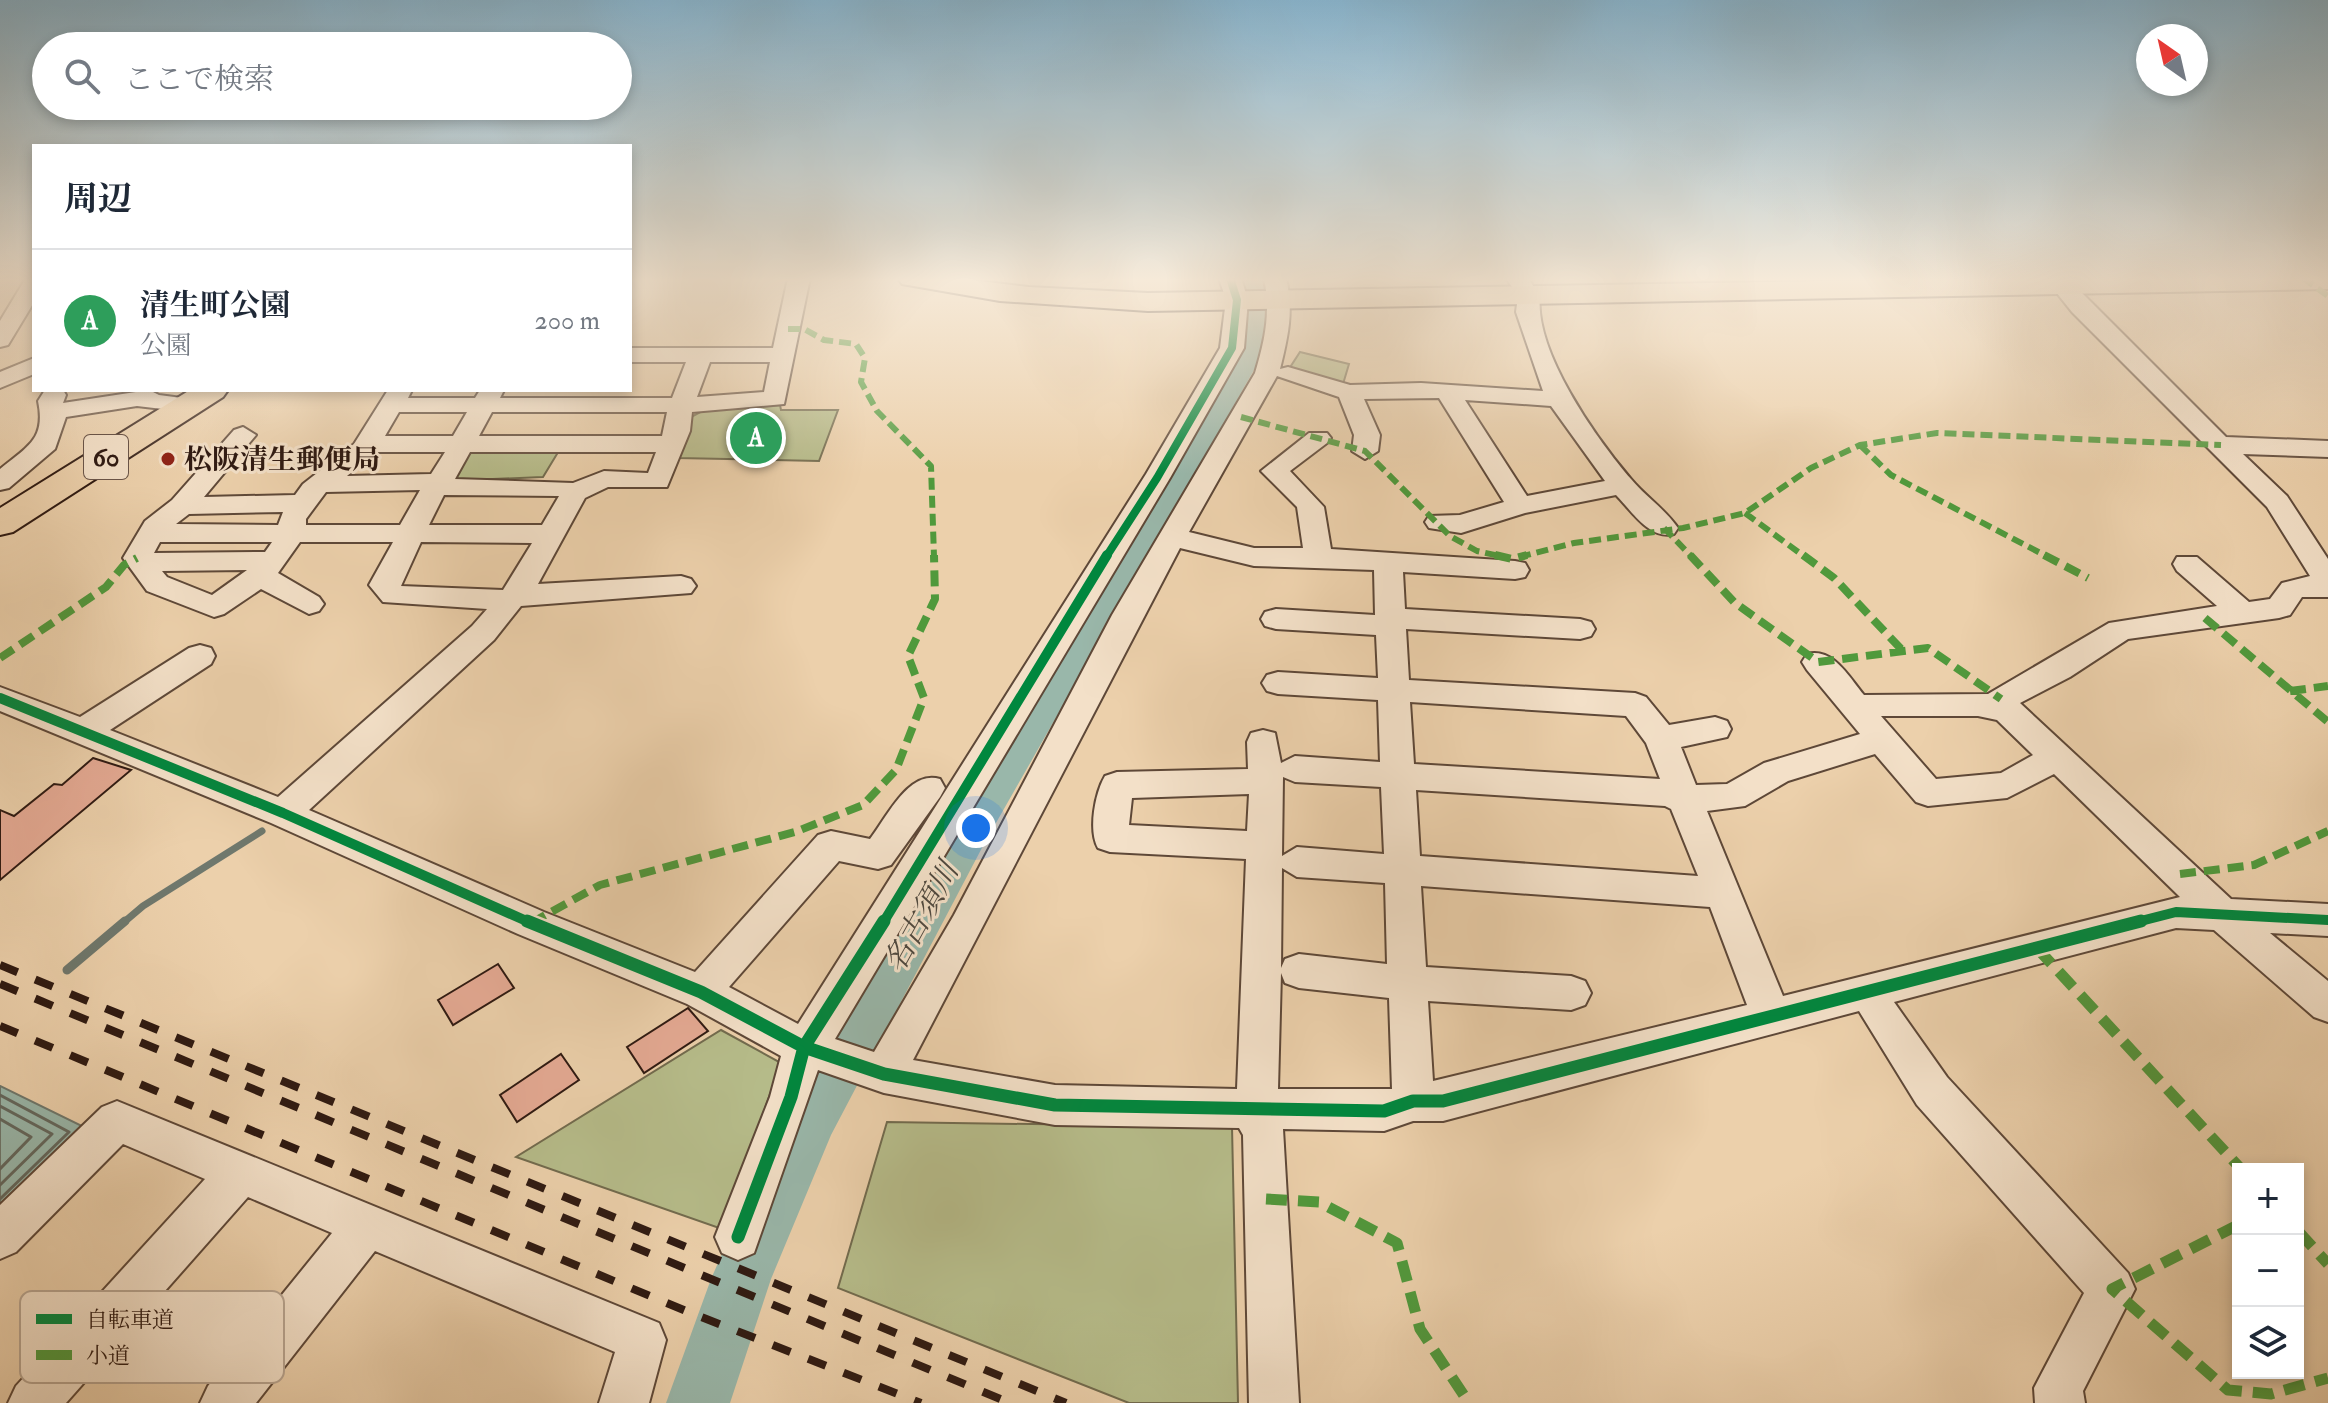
<!DOCTYPE html>
<html lang="ja">
<meta charset="utf-8">
<style>
body{margin:0;font-family:"IM FELL Double Pica","Noto Serif JP",serif;background:#f2f2f3;color:#1f2937}
.controls{position:absolute;right:24px;bottom:24px;display:grid;overflow:hidden;border-radius:0px;box-shadow:0 4px 12px #0003}
.controls button{width:72px;height:72px;display:grid;place-items:center;padding:0;border:0;border-bottom:2px solid #e0e1e3;background:#fff;color:#1f2937;font:40px sans-serif}
.compass{position:absolute;left:2136px;top:24px;width:72px;height:72px;border-radius:50%;background:#fff;box-shadow:0 4px 12px #0003;rotate:326deg}
.you{position:absolute;left:976px;top:828px;width:28px;height:28px;margin:-20px;border:6px solid #fff;border-radius:50%;background:#1a73e8;box-shadow:0 0 0 12px #1a73e833}
.badge{display:grid;place-items:center;width:52px;height:52px;border-radius:50%;background:#0f766e;color:#fff;font-size:26px;font-weight:700}
.pin{position:absolute;translate:-50% -50%;border:4px solid #fff;box-shadow:0 2px 8px #0006}
.list{margin:0;padding:0;list-style:none}
h2{display:flex;justify-content:space-between;align-items:center;height:104px;margin:0;padding:0 32px;font-size:34px}
h2 small{font-size:26px;font-weight:400;color:#747a83}
.list li{display:grid;grid-template-columns:52px 1fr auto;gap:24px;align-items:center;box-sizing:border-box;height:144px;padding:0 32px;border-top:2px solid #e0e1e3}
.list b{display:block;font-size:30px;white-space:nowrap}
.list p{margin:0;font-size:26px;white-space:nowrap;color:#747a83}
.list em{font-size:26px;font-style:normal;color:#747a83}
.icon{flex:none;width:44px;height:44px;fill:none;stroke:currentColor;stroke-width:2;stroke-linecap:round;stroke-linejoin:round}
.map{position:relative;flex:none;width:2328px;height:1403px;overflow:hidden}
.search{position:absolute;background:#fff;box-shadow:0 4px 12px #0003;left:32px;top:32px;width:600px;height:88px;display:flex;align-items:center;gap:20px;box-sizing:border-box;padding:0 28px;border-radius:44px;color:#747a83;font-size:30px}
.panel{position:absolute;background:#fff;box-shadow:0 4px 12px #0003;left:32px;top:144px;width:600px;height:248px;border-radius:0px}
.map>svg:first-child{display:block}
.green{fill:#b6bc8a;stroke:#726b4e;stroke-width:2}
.water{fill:#99b7aa;stroke:#6f786d;stroke-width:2}
.lines{fill:none;stroke-linecap:round;stroke-linejoin:round}
.shore{stroke:#64685e;stroke-width:3}
.stream-far1{stroke:#6f786d;stroke-width:7}
.stream{stroke:#6f786d;stroke-width:9}
.river{fill:#99b7aa;fill-rule:evenodd}
.building{fill:#e5aa94;stroke:#2f1a12;stroke-width:2}
.minor-casing{stroke:#5e4838;stroke-width:4}
.major-casing{stroke:#2f1a12;stroke-width:4}
.minor{fill:#f3e0c8;fill-rule:evenodd}
.major{fill:#ecd0ab;fill-rule:evenodd}
.rail{stroke:#2f1a12;stroke-width:8;stroke-dasharray:19 19;stroke-linecap:butt}
.quiet-far2{stroke:#50993c;stroke-width:6;stroke-dasharray:12 6;stroke-linecap:butt}
.quiet-far1{stroke:#50993c;stroke-width:8;stroke-dasharray:16 8;stroke-linecap:butt}
.quiet{stroke:#50993c;stroke-width:11;stroke-dasharray:21 11;stroke-linecap:butt}
.cycleway-far2-casing{stroke:#f3e0c8;stroke-width:12}
.cycleway-far1-casing{stroke:#f3e0c8;stroke-width:15}
.cycleway-casing{stroke:#f3e0c8;stroke-width:18}
.cycleway-far2{stroke:#00873e;stroke-width:8}
.cycleway-far1{stroke:#00873e;stroke-width:10}
.cycleway{stroke:#00873e;stroke-width:13}
.poi-dot{fill:#8f2418;stroke:#f3e0c8;stroke-width:3}
.labels{text-anchor:middle;stroke-width:6;stroke-linejoin:round;paint-order:stroke}
.shield{fill:#f3e0c8;stroke:#6a5549;stroke-width:2}
.shield-label{font-size:26px;font-weight:bold;fill:#2f1a12}
.poi-label{font-size:28px;font-weight:bold;fill:#2f1a12;stroke:#f3e0c8;text-anchor:start}
.water-label{font-size:30px;font-style:italic;fill:#4f4940;stroke:#f3e0c8}
.key{fill:#f3e0c8;stroke:#b8a591;stroke-width:2}
.key-label{font-size:22px;fill:#2f1a12}
</style>
<div class="map">
<svg width="2328" height="1403" viewBox="0 0 2328 1403">
<rect width="100%" height="100%" fill="#ecd0ab"/>
<filter id="stains"><feTurbulence type="fractalNoise" baseFrequency=".0025" numOctaves="4"/><feColorMatrix values="0 0 0 0 .2 0 0 0 0 .09 0 0 0 0 .02 0 0 0 .5 -.17"/></filter>
<radialGradient id="worn" r=".72"><stop offset=".6" stop-color="#630" stop-opacity="0"/><stop offset="1" stop-color="#630" stop-opacity=".3"/></radialGradient>
<path class="green" d="M1300,352L1349,364L1343,384L1289,369Z
M780,405L781,410H838L819,461L678,458L691,417L706,409Z
M560,449L543,477L447,481L464,451Z
M721,1030L781,1063L722,1229L516,1157Z
M887,1122L1232,1127L1238,1403H1129L838,1288Z"/>
<path class="water" d="M0,1086L86,1128L0,1210Z"/>
<g class="lines">
<path class="shore" d="M0,1095L69,1132L0,1199
M0,1106L52,1134L0,1185
M0,1119L31,1137L0,1169"/>
<path class="stream-far1" d="M123,923L143,906L262,831"/>
<path class="stream" d="M67,970L125,921"/>
<path class="river" d="M1240,278H1268L1269,334L1262,356L984,844L831,1135L771,1279L730,1403H666L711,1279L789,1101L952,818L1232,356L1239,334Z"/>
</g>
<path class="building" d="M93,758L131,770L0,880V810L14,816L54,784L62,785Z
M498,964L514,988L453,1025L438,1000Z
M688,1008L708,1031L644,1073L627,1047Z
M561,1054L579,1080L517,1122L500,1095Z"/>
<g class="lines">
<defs>
<path id="minor" d="M26,278H34V302L8,345L0,347V321Z
M788,278H810L784,404L692,412L690,431L667,487H608L585,498L538,584L681,576L691,579L696,586L691,593L521,606L494,640L309,810L544,912L695,972L818,835L831,831L870,839C887,817 909,769 940,779L945,788L940,797L891,865L878,869L839,861L729,987L798,1024L1146,474L1220,348L1226,300L1219,278H1241L1248,300L1244,348L1170,478L835,1039L874,1052L954,915L1112,615L1255,373C1265,340 1271,312 1264,278H1286C1294,310 1288,337 1280,369L1288,367L1350,385L1421,383L1543,391L1516,312L1518,296L1506,278H1528L1540,296C1534,351 1596,438 1631,479C1645,496 1665,509 1678,528L1674,534C1649,540 1632,511 1616,495L1525,513L1461,533L1429,528L1425,522L1429,516L1460,515L1504,502L1439,398L1364,399L1380,435L1378,451L1365,459L1352,451L1354,435L1339,397L1277,376L1189,532L1254,548H1303L1297,507L1261,471L1309,433H1327L1331,438L1327,443L1290,471L1324,507L1331,549L1515,561L1525,563L1529,570L1525,577L1515,579L1403,572L1405,609L1580,619L1591,622L1595,629L1591,636L1580,639L1406,629L1409,680L1635,693L1646,697L1669,725L1715,717L1727,721L1731,729L1727,737L1681,747L1696,785L1727,784L1764,763L1860,734L1807,670L1802,662L1807,654C1833,647 1849,677 1864,695L1988,694L2109,623L2217,606L2177,571L2173,564L2177,557H2197L2249,602L2270,599L2282,583L2310,576L2267,507L2072,312L2052,287L2055,282H2071L2226,437L2328,441V457L2243,454L2287,496L2328,559V597H2302L2290,615L2279,618L2128,639L2070,677L2020,703L2231,899L2328,904V936L2270,933L2328,981V1022L2314,1017L2214,930L2176,928L1894,1002L1947,1077L2128,1273L2135,1289L2083,1391L2085,1403H2035L2034,1388L2084,1293L1917,1105L1859,1011L1443,1121H1413L1384,1131L1283,1129L1299,1403H1249L1243,1135L1239,1128L1055,1125L884,1093L818,1070L754,1253L738,1260L722,1253L715,1237L770,1097L781,1056L687,1004L518,934L271,823L0,711V687L80,717L189,648L200,645L211,648L215,656L211,664L110,730L278,797L472,626L487,609L383,602L369,585L393,542H300L278,573L319,597L324,604L319,611L309,614L261,589L224,614L214,617L147,591L123,558L145,521L172,500L234,430L243,427L256,435L204,497L295,495L303,484L354,444L388,390H412L408,398H475L480,390H504L500,398H672L686,362H630V348H773ZM710,362H770L764,392L697,397ZM1465,400L1551,406L1605,481L1527,496ZM399,412H467L453,436H385ZM492,412H667L662,436H479ZM375,452H445L431,474L347,476ZM470,452H656L648,473L604,471L573,483L455,479ZM420,490L400,525H306V519L326,492ZM444,495L558,496H559L542,525H429ZM283,512L278,525L176,524L189,514ZM160,542H272L265,552L154,553ZM421,542L532,543L503,590L401,586ZM1180,548L1254,566L1374,570L1375,615L1276,609L1265,612L1261,619L1265,626L1276,629L1376,635L1378,678L1278,672L1267,675L1262,683L1267,691L1278,694L1378,700L1380,762L1295,756L1281,763L1275,733L1263,730L1251,733L1247,742L1248,769L1117,772L1105,776C1095,793 1088,830 1098,848L1110,852L1246,859L1237,1089L1055,1085L913,1060ZM247,570L212,595L167,577L162,571ZM1410,702L1626,716L1646,743L1660,779L1414,764ZM1881,716H1978L1997,720L2033,755L2001,773L1936,779ZM1875,754L1916,802L1928,806L2007,798L2054,774L2180,897L1783,996L1707,811L1745,806L1788,781ZM1283,777L1295,782L1381,787L1384,854L1297,847L1282,856ZM1416,790L1665,806L1671,809L1698,876L1420,856ZM1249,794L1247,831L1129,825L1132,798ZM1282,868L1297,877L1385,883L1387,964L1299,954L1285,959L1281,968ZM1421,886L1710,907L1747,1005L1433,1081L1428,1001L1571,1010L1585,1005L1591,993L1585,981L1571,976L1426,967ZM1281,973L1285,983L1299,988L1389,998L1392,1089H1278Z
M34,358V374L0,388V372Z
M45,390H63L66,395L63,403L149,390L159,395L197,400L200,405L188,412L137,406L66,417L55,449L9,488L0,490V469C28,446 46,439 38,401Z
M117,1101L659,1323L666,1340L649,1403H599L615,1352L375,1251L256,1403H200L208,1386L332,1233L248,1197L66,1403H8L16,1386L205,1179L123,1144L16,1252L0,1259V1205L102,1107Z"/>
<path id="major" d="M898,278H956L1029,287L1148,293L1985,278H2328V289L1148,311L1000,301L902,284Z
M190,390H228L223,397L13,532L0,535V508Z"/>
</defs>
<use href="#minor" class="minor-casing"/>
<use href="#major" class="major-casing"/>
<use href="#minor" class="minor"/>
<use href="#major" class="major"/>
<path class="rail" d="M0,965L1066,1403
M0,984L1010,1403
M0,1026L691,1313L921,1403"/>
<path class="quiet-far2" d="M2303,278L2328,296
M788,329H804L824,340L856,344L865,358L861,382L877,411L931,466L934,557
M1241,417L1365,451L1450,536L1477,551L1504,557
M1860,445L1891,475L2048,557
M1745,513L1805,557
M1664,528L1692,557
M1519,557L1574,543L1683,528L1745,513L1811,468L1860,445L1937,433L2221,445"/>
<path class="quiet-far1" d="M1495,555L1512,559L1527,555
M1690,555L1735,603L1818,662L1928,648L2001,699
M1803,555L1834,578L1903,651
M2044,555L2088,578
M2205,618L2328,722
M0,658L106,587L124,565L137,558
M2290,691L2328,686
M2180,874L2254,865L2328,831
M531,923L600,885L795,832L863,805L896,770L924,698L908,656L935,599L934,555"/>
<path class="quiet" d="M531,923L535,921
M2037,948L2241,1169
M1266,1199L1319,1202L1397,1243L1420,1329L1469,1403
M2238,1225L2112,1289L2228,1390L2271,1394L2328,1378
M2298,1231L2328,1264"/>
<defs>
<path id="cycleway-far2" d="M1106,557L1157,478L1232,348L1237,300L1230,278"/>
<path id="cycleway-far1" d="M0,698L283,813L531,923
M883,923L1107,555
M2133,923L2176,912L2328,920"/>
<path id="cycleway" d="M527,921L701,992L804,1047L884,1074L1055,1105L1384,1111L1413,1101H1443L2141,921
M738,1237L791,1097L804,1047L884,921"/>
</defs>
<use href="#cycleway-far2" class="cycleway-far2-casing"/>
<use href="#cycleway-far1" class="cycleway-far1-casing"/>
<use href="#cycleway" class="cycleway-casing"/>
<use href="#cycleway-far2" class="cycleway-far2"/>
<use href="#cycleway-far1" class="cycleway-far1"/>
<use href="#cycleway" class="cycleway"/>
</g>
<linearGradient id="sky" x2="0" y2="1"><stop stop-color="#88b5cf"/><stop offset="0.59" stop-color="#f6ead9"/><stop offset="1" stop-color="#f6ead9" stop-opacity="0"/></linearGradient>
<rect width="2328" height="474" fill="url(#sky)"/>
<circle class="poi-dot" cx="168" cy="459" r="8"/>
<g class="labels">
<rect class="shield" x="84" y="435" width="44" height="44" rx="6"/>
<g class="shield-label">
<text x="106" y="466">60</text>
</g>
<g class="poi-label">
<text x="184" y="469">松阪清生郵便局</text>
</g>
<g class="water-label">
<text transform="translate(921 917) rotate(-61)" y="10">名古須川</text>
</g>
</g>
<rect x="20" y="1291" width="264" height="92" rx="12" class="key"/>
<rect x="36" y="1314" width="36" height="10" fill="#00873e"/>
<rect x="36" y="1350" width="36" height="10" fill="#50993c"/>
<g class="key-label">
<text x="86" y="1327">自転車道</text>
<text x="86" y="1363">小道</text>
</g>
<rect width="100%" height="100%" filter="url(#stains)"/>
<rect width="100%" height="100%" fill="url(#worn)"/>
</svg>
<div class="controls">
<button>+</button>
<button>−</button>
<button><svg class="icon" aria-label="layers" viewBox="0 0 24 24"><path d="M12 4l9 5-9 5-9-5zM3 14l9 5 9-5"/></svg></button>
</div>
<svg class="compass" viewBox="-18 -18 36 36"><path d="M0-13l5 13h-10z" fill="#e53935"/><path d="M0 13l5-13h-10z" fill="#747a83"/></svg>
<div class="you"></div>
<div class="pin badge" style="left:756px;top:438px;background:#2e9e5b">A</div>
<div class="search"><svg class="icon" aria-label="search" viewBox="0 0 24 24"><circle cx="10" cy="10" r="6"/><path d="M15 15l6 6"/></svg>ここで検索</div>
<section class="panel">
<h2>周辺<small></small></h2>
<ul class="list">
<li><span class="badge" style="background:#2e9e5b">A</span><div><b>清生町公園</b><p>公園</p></div><em>200 m</em></li>
</ul>
</section>
</div>
